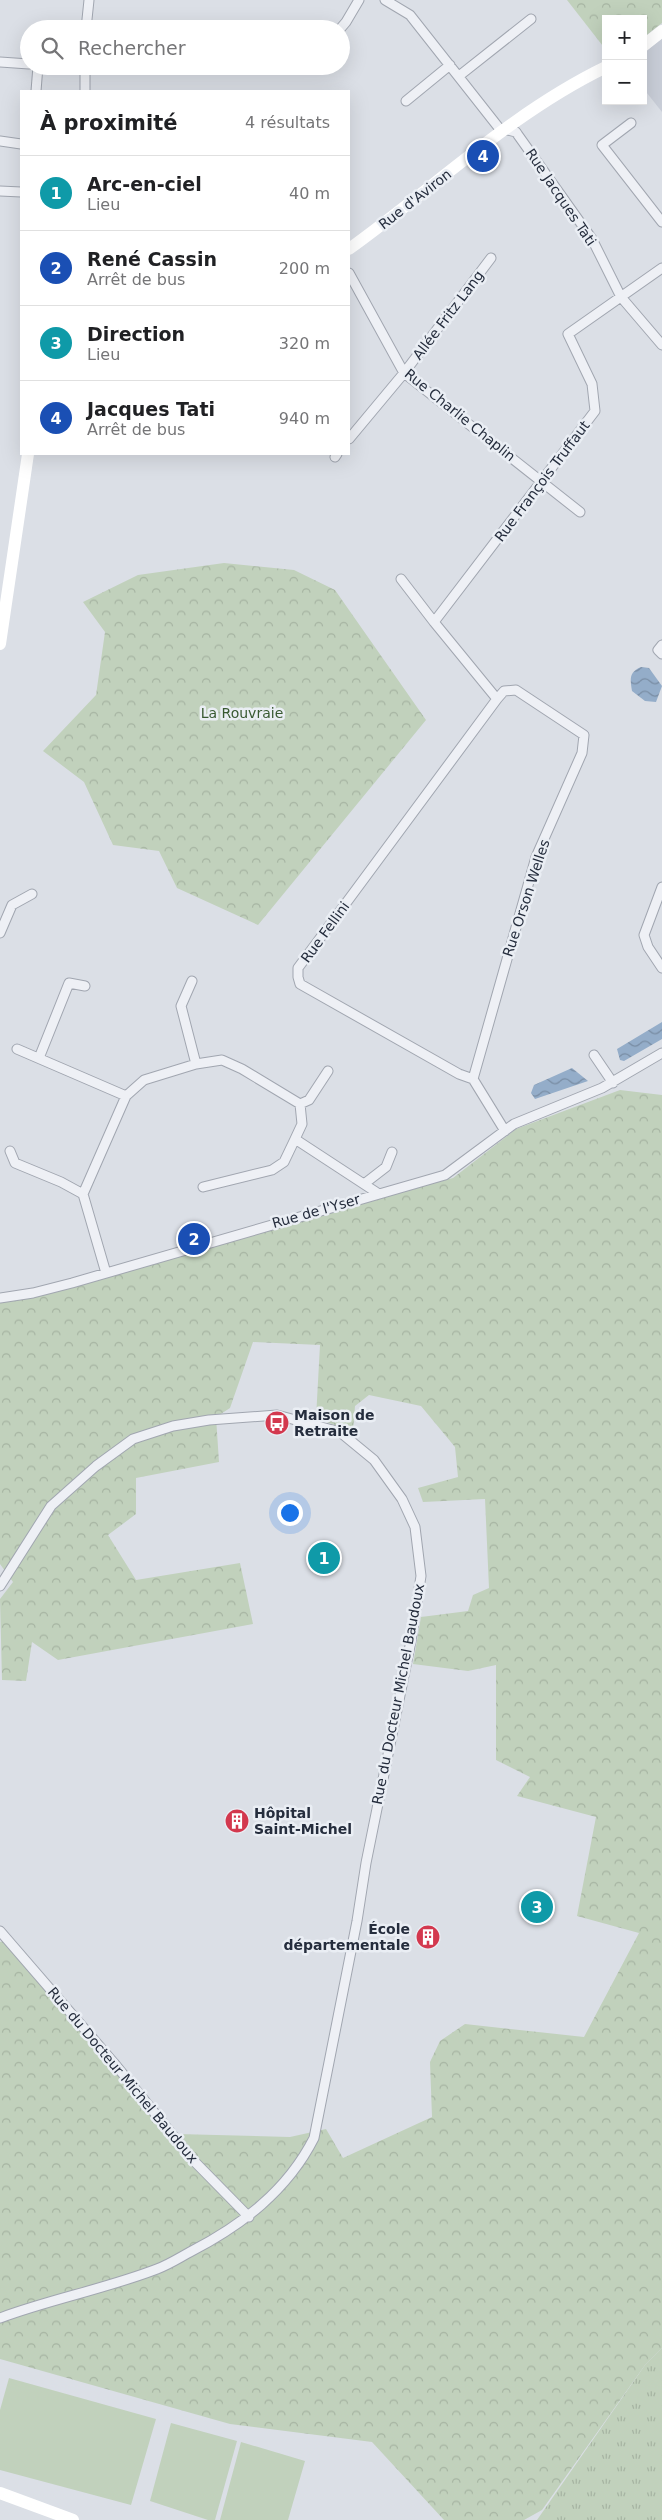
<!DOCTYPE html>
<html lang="fr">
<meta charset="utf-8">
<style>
body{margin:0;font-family:"DejaVu Sans",sans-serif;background:#f2f2f2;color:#202124}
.controls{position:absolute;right:15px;top:15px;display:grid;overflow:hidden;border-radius:0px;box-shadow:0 5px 20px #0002}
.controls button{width:45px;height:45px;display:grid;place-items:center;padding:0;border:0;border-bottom:1px solid #e0e0e0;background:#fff;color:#202124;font:25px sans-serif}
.you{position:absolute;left:289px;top:1512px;width:18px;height:18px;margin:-12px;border:4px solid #fff;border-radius:50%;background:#1a73e8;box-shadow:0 0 0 8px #1a73e833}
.badge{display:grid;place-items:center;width:32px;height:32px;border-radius:50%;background:#d3384e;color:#fff;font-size:16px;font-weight:700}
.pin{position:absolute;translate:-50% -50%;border:2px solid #fff;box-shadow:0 1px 5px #0006}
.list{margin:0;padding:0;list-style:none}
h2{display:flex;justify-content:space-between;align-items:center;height:65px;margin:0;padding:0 20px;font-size:21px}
h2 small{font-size:16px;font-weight:400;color:#757577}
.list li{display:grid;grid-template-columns:32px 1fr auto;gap:15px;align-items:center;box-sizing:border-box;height:75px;padding:0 20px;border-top:1px solid #e0e0e0}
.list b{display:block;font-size:19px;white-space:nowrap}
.list p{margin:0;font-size:16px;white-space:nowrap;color:#757577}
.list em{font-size:16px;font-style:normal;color:#757577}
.icon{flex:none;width:28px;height:28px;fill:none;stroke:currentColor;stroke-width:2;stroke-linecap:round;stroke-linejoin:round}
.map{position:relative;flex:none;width:662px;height:2520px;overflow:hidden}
.search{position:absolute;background:#fff;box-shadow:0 5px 20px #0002;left:20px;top:20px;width:330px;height:55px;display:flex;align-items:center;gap:12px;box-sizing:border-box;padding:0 18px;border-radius:28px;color:#757577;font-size:19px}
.panel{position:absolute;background:#fff;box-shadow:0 5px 20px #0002;left:20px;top:90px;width:330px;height:365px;border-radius:0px}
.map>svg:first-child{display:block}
.built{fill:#c9ced8}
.grass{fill:url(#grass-tufts)}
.forest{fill:url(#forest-crowns)}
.pitch{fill:#c1d1bc}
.water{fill:url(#water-waves)}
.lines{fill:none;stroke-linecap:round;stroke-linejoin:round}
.street-casing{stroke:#a1a6b0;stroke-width:11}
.street{stroke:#eef0f5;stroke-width:9}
.secondary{stroke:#fff;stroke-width:12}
.labels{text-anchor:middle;stroke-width:5;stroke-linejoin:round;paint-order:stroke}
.street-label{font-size:14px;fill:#252d3d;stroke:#eaeef4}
.park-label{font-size:14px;fill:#385931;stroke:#eaeef4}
.poi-label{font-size:14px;font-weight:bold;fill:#252d3d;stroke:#eaeef4;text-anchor:start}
</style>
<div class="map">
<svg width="662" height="2520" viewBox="0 0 662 2520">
<defs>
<pattern id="grass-tufts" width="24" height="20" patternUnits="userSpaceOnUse" patternTransform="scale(1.25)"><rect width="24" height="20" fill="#c1d1bc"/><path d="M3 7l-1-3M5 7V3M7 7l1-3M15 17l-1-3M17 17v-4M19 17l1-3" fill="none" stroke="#a6b4a2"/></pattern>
<pattern id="forest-crowns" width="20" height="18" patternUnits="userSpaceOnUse" patternTransform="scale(1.25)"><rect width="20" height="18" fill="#c1d1bc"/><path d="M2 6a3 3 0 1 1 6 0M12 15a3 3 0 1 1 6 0" fill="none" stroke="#a6b4a2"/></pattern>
<pattern id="water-waves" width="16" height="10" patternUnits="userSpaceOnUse" patternTransform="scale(1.25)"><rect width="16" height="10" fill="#94adc9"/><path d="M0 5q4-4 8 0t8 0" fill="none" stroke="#798da4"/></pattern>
</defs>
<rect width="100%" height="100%" fill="#dbdfe6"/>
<path class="built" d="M662,38V112L643,88V54Z"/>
<path class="grass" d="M662,2348V2520H537L645,2365Z"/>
<path class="forest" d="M567,0H662V23L643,38V19H606V50Z
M224,563L294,570L335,590L426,720L258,925L177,888L159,851L113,845L84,782L43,751L96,695L105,632L83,602L138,575Z
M620,1090L662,1095V2348L645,2365L542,2510L524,2520H444L372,2442L230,2424L0,2359V1942L3,1941L177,2134L290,2137L326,2129L343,2158L432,2117L430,2062L440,2041L465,2024L584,2037L639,1933L577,1916L596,1817L517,1796L530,1777L496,1760V1665L468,1671L413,1664L421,1617L468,1611L473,1595L489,1588L485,1499L423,1502L418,1488L458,1477L455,1447L421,1406L369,1395L355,1406L353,1432L316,1418L320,1345L253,1342L230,1408L216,1417L219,1462L136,1478V1514L108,1535L136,1580L240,1563L253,1624L58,1660L32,1642L26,1681L2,1680L0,1599L13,1582L0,1564V1299L453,1178L516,1129Z"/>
<path class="pitch" d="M9,2378L156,2419L131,2505L0,2470V2410Z
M171,2423L237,2441L215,2520H208L150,2501Z
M241,2442L305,2461L288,2520H220Z"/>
<path class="water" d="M641,667L649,668L662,686L656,702L645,701L632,691C630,679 629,672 641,667Z
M662,1022V1039L624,1061L620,1060L617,1049Z
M572,1068L588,1081L535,1099L531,1093L534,1085Z"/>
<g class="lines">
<defs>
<path id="street" d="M385,0L410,15L499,128L516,132L518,135L592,239L621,297L662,345
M86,29L89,0
M340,29L346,22L359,0
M0,62L29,64
M459,76L531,19
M36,91L38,66
M85,91V66
M406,101L450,65
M631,123L602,145L662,222
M0,141L21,144
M0,191L21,192
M349,273L404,373L580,512
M349,439L404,373L491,258
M335,457L337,454
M401,579L434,622
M662,645L658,650L662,654
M497,699L434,622L595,411L592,384L568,334L662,268
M662,887L644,935L648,947L662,968
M0,933L12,905L32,894
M17,1049L126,1096
M594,1055L613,1083
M39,1058L69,983L85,986
M196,1064L222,1060L242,1069L300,1104L302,1124L295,1139L379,1194
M473,1079L536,857L582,753L584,735L516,690L504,691L497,699L298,968V977L300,984L459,1074L473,1079L505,1131
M300,1104L309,1100L328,1071
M10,1151L15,1163L61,1182L83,1194L106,1273
M364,1184L386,1167L392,1152
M203,1187L272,1170L284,1162L295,1139
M83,1194L126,1096L144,1080L196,1064L181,1006L192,981
M0,1298L33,1293L72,1283L445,1175L514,1124L602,1088L662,1053
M0,1586L51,1506L96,1466L133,1439L173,1426L209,1420L277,1415L340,1432L374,1460L402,1499L415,1527L421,1576L411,1641L366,1863L357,1921L314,2138C287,2191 242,2225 190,2252C179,2258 168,2265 157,2269C105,2289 51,2299 0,2318
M0,1931L114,2063L193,2160L249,2217"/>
</defs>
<use href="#street" class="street-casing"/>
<use href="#street" class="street"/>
<path class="secondary" d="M643,46L662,31
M349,249C434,188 511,113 606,67
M0,644L28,454
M0,2493L73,2520"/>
</g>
<defs>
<symbol id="bus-disc" viewBox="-11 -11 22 22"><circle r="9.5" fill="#d3384e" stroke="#eaeef4"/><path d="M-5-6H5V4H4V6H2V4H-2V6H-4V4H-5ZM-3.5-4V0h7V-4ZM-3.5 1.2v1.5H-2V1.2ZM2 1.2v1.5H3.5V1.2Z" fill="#fff"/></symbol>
<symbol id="building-disc" viewBox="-11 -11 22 22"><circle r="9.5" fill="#d3384e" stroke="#eaeef4"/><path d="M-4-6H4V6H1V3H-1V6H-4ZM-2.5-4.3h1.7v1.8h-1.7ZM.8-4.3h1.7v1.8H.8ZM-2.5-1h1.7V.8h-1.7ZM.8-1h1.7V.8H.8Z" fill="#fff"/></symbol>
</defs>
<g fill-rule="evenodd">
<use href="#bus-disc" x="263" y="1409" width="28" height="28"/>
<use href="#building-disc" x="223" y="1807" width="28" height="28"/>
<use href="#building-disc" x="414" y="1923" width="28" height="28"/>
</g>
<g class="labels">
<g class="street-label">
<text transform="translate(561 197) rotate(56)" y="5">Rue Jacques Tati</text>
<text transform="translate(415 199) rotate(-38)" y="5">Rue d'Aviron</text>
<text transform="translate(448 315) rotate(-53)" y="5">Allée Fritz Lang</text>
<text transform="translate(460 415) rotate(39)" y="5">Rue Charlie Chaplin</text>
<text transform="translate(542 481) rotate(-53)" y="5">Rue François Truffaut</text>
<text transform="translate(526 898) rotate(-72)" y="5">Rue Orson Welles</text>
<text transform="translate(325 932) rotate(-54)" y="5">Rue Fellini</text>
<text transform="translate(316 1211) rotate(-16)" y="5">Rue de l'Yser</text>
<text transform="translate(398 1694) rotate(-79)" y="5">Rue du Docteur Michel Baudoux</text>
<text transform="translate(123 2075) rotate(50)" y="5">Rue du Docteur Michel Baudoux</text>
</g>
<g class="park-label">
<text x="242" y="718">La Rouvraie</text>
</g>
<g class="poi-label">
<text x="294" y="1420">Maison de<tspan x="294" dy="16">Retraite</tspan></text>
<text x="254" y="1818">Hôpital<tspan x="254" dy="16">Saint-Michel</tspan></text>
<text x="410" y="1934" text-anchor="end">École<tspan x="410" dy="16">départementale</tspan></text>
</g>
</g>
</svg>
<div class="controls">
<button>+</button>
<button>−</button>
</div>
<div class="you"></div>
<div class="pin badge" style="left:324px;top:1558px;background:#0f9aa8">1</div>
<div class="pin badge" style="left:194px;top:1239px;background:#1a4fb4">2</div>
<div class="pin badge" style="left:537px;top:1907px;background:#0f9aa8">3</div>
<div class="pin badge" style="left:483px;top:156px;background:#1a4fb4">4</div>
<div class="search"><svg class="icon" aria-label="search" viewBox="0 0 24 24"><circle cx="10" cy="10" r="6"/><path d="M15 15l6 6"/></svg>Rechercher</div>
<section class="panel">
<h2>À proximité<small>4 résultats</small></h2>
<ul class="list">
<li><span class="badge" style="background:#0f9aa8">1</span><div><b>Arc-en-ciel</b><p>Lieu</p></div><em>40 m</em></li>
<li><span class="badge" style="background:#1a4fb4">2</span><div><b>René Cassin</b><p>Arrêt de bus</p></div><em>200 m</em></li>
<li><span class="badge" style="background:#0f9aa8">3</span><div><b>Direction</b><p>Lieu</p></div><em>320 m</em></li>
<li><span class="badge" style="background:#1a4fb4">4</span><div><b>Jacques Tati</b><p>Arrêt de bus</p></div><em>940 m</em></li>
</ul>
</section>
</div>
